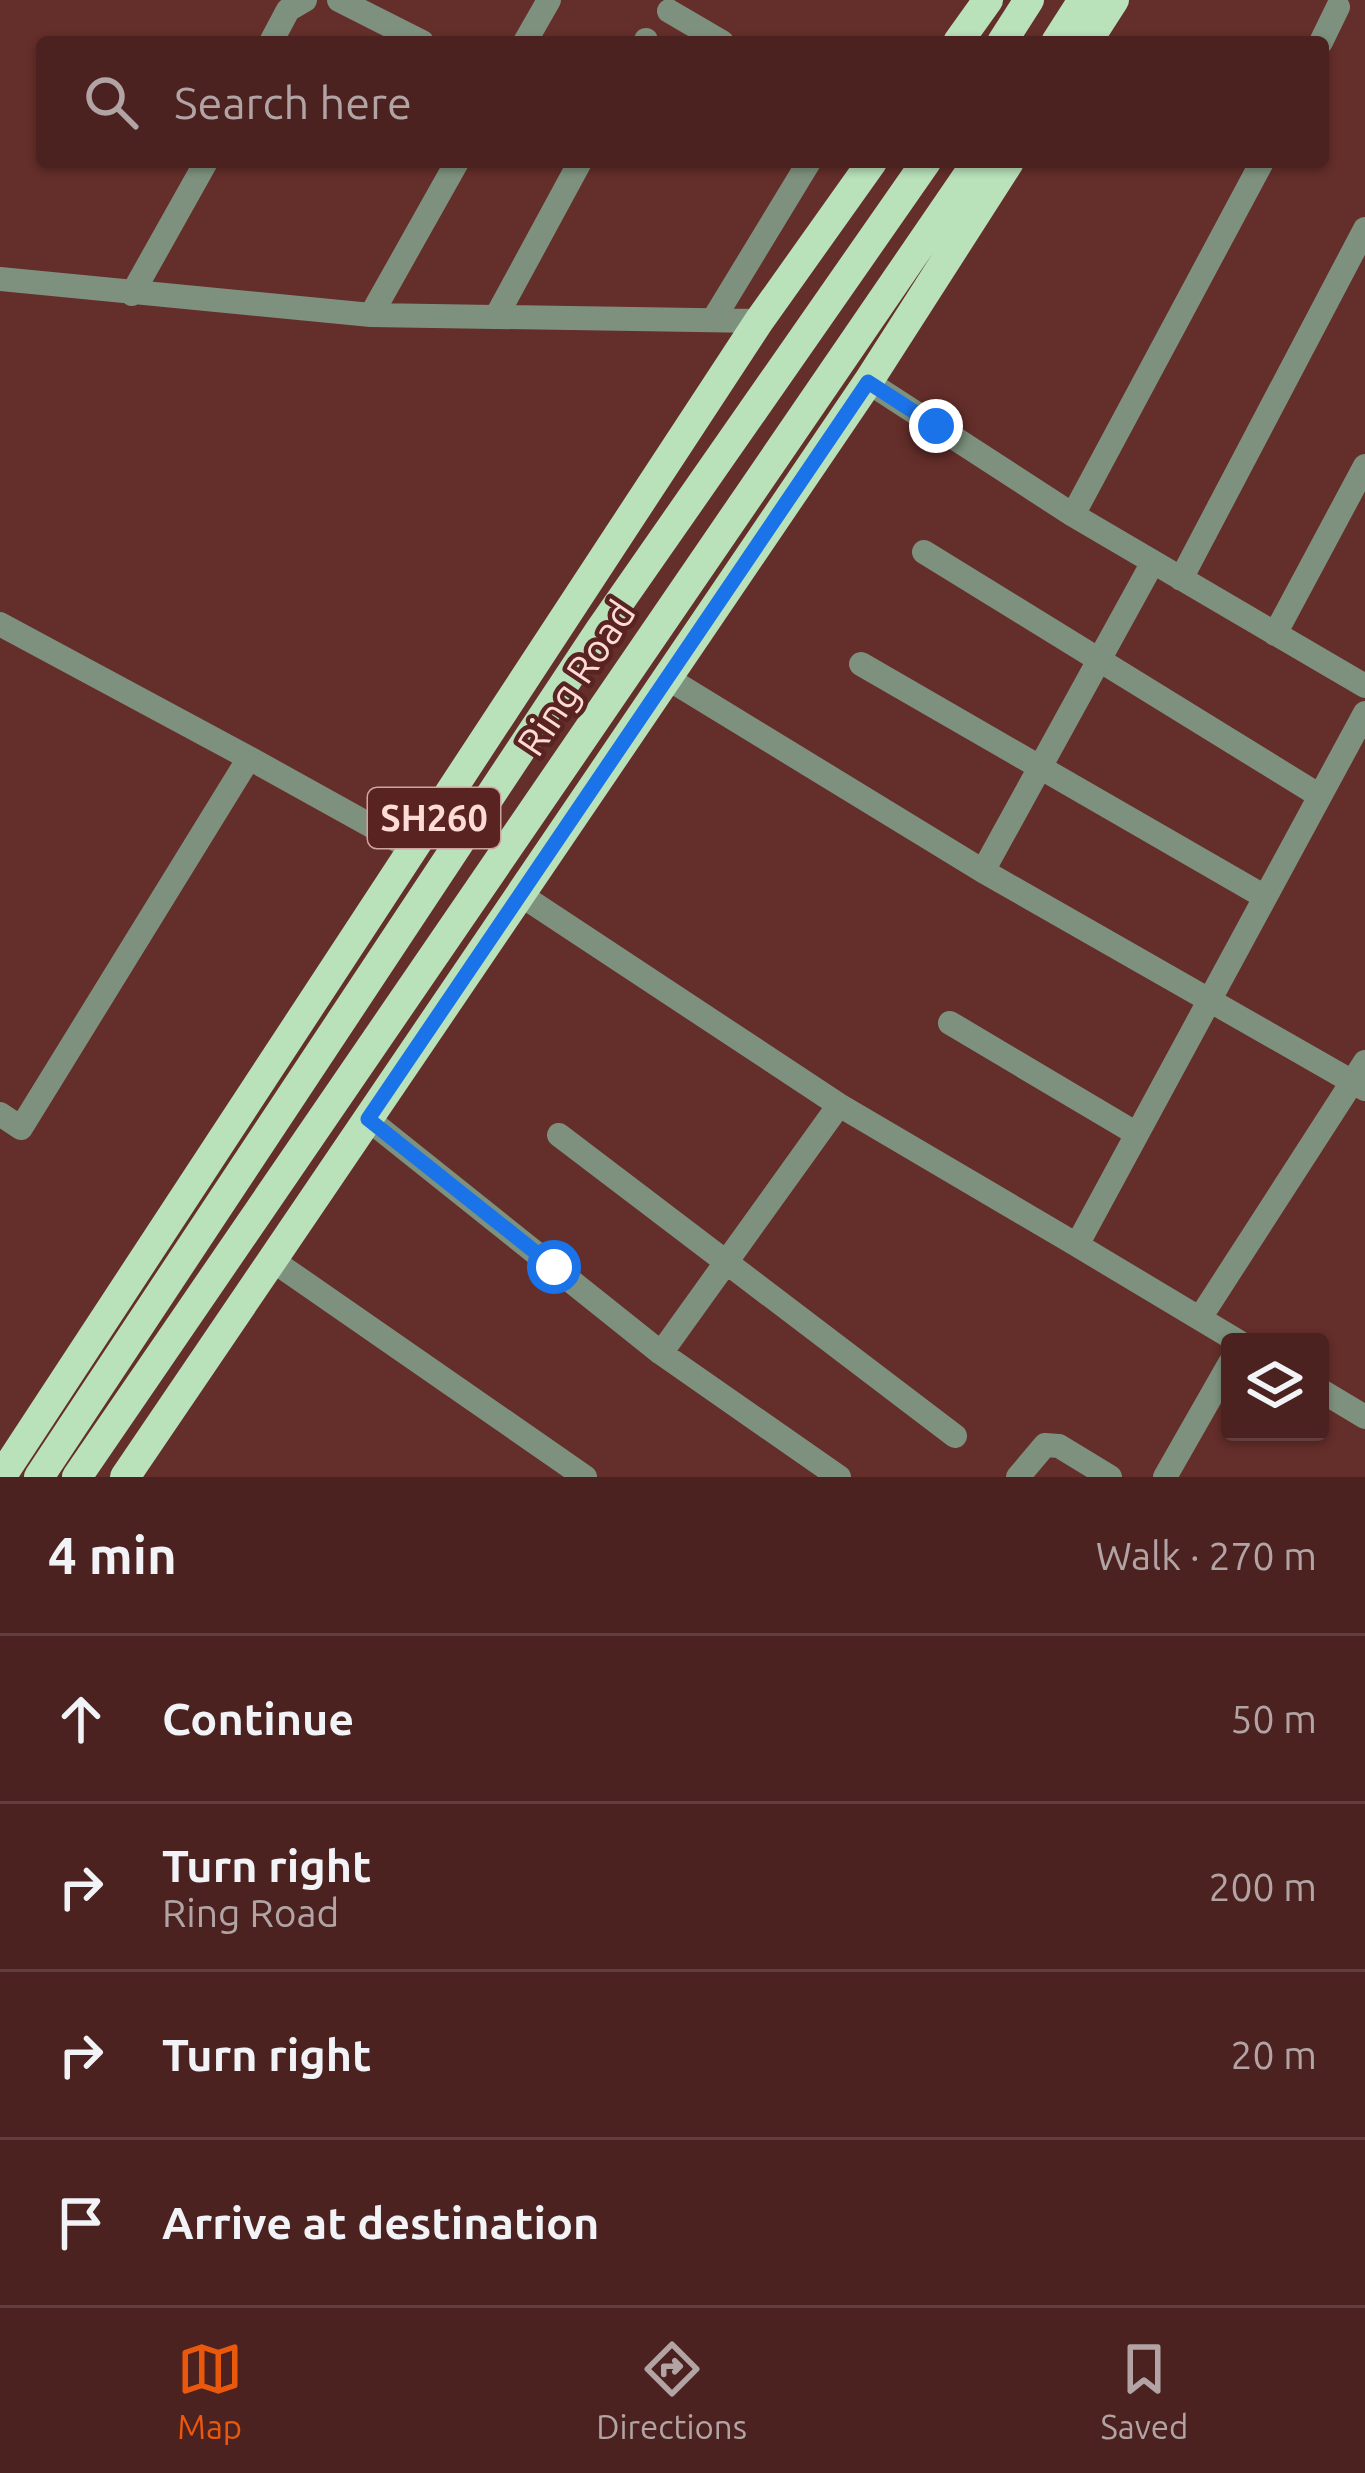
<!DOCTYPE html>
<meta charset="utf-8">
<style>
body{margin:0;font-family:Ubuntu,sans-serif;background:#522a29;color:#f1f3f6}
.controls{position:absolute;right:36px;bottom:36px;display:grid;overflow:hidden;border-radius:12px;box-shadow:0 3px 9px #0004}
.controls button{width:108px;height:108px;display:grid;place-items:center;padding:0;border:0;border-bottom:3px solid #623f3e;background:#4b2220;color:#f1f3f6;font:60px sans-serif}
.stop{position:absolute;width:36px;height:36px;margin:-27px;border:9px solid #1a73e8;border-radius:50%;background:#fff}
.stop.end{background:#1a73e8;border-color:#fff;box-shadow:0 3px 12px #0008}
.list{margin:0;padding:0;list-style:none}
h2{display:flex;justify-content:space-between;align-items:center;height:156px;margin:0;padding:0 48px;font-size:51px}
h2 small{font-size:39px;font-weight:400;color:#b2a4a5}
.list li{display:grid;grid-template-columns:78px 1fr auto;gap:36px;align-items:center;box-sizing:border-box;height:168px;padding:0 48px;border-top:3px solid #623f3e}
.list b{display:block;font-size:45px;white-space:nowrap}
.list p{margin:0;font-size:39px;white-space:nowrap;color:#b2a4a5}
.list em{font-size:39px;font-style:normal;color:#b2a4a5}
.icon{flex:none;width:66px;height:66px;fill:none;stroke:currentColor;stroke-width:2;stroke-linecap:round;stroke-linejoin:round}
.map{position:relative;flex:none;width:1365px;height:1477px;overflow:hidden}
.search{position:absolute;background:#4b2220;box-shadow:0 3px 9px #0004;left:36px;right:36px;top:36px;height:132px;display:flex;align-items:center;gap:30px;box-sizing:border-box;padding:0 42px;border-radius:12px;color:#b2a4a5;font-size:45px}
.sheet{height:828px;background:#4b2220}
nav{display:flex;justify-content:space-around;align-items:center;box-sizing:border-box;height:168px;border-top:3px solid #623f3e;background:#4b2220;font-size:33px;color:#b2a4a5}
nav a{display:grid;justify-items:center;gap:6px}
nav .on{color:#ea580c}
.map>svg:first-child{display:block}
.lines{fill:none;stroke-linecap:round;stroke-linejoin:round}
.street{stroke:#7e917e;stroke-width:24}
.primary{stroke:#b9e1ba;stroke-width:30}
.route{stroke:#1a73e8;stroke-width:15}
.labels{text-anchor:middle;stroke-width:9;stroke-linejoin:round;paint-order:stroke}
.shield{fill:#582320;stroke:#cda4a0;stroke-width:3}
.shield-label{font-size:36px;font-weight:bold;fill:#ffdbd7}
.street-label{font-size:39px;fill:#ffdbd7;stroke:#582320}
</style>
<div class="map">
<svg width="1365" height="1477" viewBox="0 0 1365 1477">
<rect width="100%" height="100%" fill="#642e2a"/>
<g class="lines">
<path class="street" d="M339,0L422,42
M669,11L722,42
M271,42L288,10L305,0
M525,42L549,0
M645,42L646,40
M1321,42L1338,7
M0,279L371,315L759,321
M132,294L206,162
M371,315L457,162
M496,317L580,162
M713,320L809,162
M868,382L1073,515L1365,686
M1073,515L1262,162
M924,552L1320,796
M1153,562L983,871L1365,1089
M1181,579L1365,229
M0,624L249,758
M1275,634L1365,466
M861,664L1265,897
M667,678L983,871
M521,895L839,1105L1077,1245L1365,713
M950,1023L1137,1134
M0,1114L21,1128L249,758L413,849
M368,1119L661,1353L839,1477
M559,1135L955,1436
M1077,1245L1239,1342
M272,1260L585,1477
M1200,1318L1365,1062
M661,1353L839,1105
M1320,1390L1365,1417
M1018,1477L1045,1445L1059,1446L1110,1477
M1165,1477L1230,1363"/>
<path class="primary" d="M958,42L988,0
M1002,42L1029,0
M1056,42L1083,0
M1087,42L1114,0
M1,1477L759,321L872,162
M39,1477L600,630L926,162
M77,1477L977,162
M125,1477L868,382L1009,162"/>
</g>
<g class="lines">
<path class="route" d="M554,1267L368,1119L868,382L936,426"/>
</g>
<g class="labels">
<rect class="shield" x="368" y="788" width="132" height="60" rx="9"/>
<g class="shield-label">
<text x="434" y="831">SH260</text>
</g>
<g class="street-label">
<text transform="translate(576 678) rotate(-56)" y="14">Ring Road</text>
</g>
</g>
</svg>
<div class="controls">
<button><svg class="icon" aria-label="layers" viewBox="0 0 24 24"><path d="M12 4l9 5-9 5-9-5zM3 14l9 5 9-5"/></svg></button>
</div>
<div class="stop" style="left:554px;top:1267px"></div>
<div class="stop end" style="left:936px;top:426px"></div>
<div class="search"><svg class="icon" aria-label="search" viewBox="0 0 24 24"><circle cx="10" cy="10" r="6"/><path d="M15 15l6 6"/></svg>Search here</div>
</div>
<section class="sheet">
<h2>4 min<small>Walk · 270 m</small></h2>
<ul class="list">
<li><svg class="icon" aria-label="ahead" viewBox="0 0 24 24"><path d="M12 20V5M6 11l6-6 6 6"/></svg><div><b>Continue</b></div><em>50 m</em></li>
<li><svg class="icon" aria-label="right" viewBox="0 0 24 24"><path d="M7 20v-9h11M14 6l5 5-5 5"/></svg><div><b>Turn right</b><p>Ring Road</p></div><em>200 m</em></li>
<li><svg class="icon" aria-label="right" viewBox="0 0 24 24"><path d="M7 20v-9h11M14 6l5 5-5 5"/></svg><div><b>Turn right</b></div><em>20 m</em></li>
<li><svg class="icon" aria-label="arrive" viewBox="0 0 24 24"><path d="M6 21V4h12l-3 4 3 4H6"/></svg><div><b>Arrive at destination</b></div></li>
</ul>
</section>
<nav>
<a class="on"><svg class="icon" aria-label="map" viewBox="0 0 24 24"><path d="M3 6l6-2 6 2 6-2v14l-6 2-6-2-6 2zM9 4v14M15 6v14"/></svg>Map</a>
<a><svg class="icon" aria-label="directions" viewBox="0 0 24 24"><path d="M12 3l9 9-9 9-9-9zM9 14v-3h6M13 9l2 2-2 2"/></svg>Directions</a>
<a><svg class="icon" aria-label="saved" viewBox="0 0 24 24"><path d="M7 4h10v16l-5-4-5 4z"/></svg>Saved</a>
</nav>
